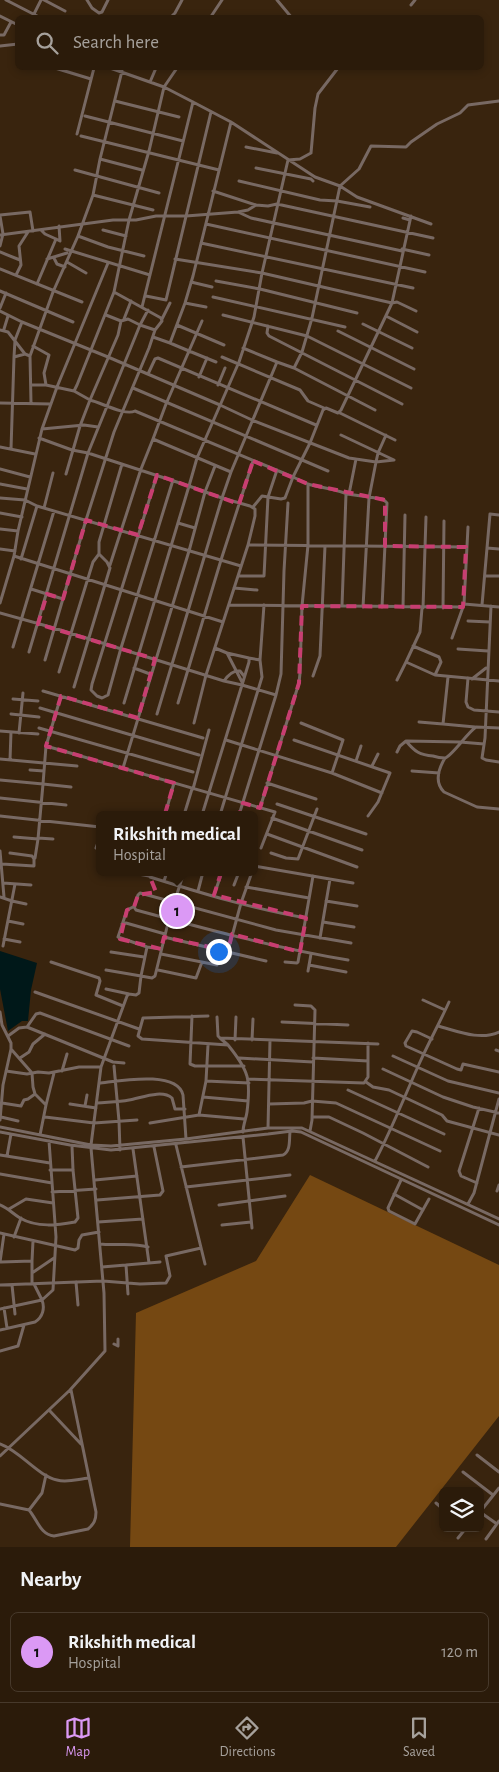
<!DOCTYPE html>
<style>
body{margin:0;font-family:"Alegreya Sans",sans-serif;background:#372818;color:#f1f3f6}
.controls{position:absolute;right:15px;bottom:15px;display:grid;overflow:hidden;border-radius:8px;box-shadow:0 2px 8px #0003}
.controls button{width:45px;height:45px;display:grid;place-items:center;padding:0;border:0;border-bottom:1px solid #47392b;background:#2b1b0a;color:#f1f3f6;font:25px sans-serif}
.you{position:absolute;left:218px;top:951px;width:18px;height:18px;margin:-12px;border:4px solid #fff;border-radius:50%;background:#1a73e8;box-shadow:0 0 0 8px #1a73e833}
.badge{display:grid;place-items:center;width:32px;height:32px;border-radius:50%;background:#db99f5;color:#111;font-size:16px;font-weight:700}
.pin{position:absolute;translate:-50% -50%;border:2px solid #fff;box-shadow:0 1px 5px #0006}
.popup{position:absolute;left:96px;top:811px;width:162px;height:65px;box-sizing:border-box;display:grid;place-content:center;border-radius:8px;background:#2b1b0a;filter:drop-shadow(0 1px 4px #0005);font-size:16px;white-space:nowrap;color:#a6a19c}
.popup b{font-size:19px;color:#f1f3f6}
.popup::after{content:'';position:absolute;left:50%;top:100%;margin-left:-10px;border:10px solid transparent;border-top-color:#2b1b0a}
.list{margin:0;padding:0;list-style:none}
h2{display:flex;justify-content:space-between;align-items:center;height:65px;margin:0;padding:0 20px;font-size:21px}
h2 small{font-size:16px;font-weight:400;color:#a6a19c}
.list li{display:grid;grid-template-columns:32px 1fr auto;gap:15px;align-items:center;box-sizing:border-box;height:80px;margin:0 10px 10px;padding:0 10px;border:1px solid #47392b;border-radius:8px}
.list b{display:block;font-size:19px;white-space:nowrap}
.list p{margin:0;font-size:16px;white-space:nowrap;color:#a6a19c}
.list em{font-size:16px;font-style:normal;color:#a6a19c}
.icon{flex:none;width:28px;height:28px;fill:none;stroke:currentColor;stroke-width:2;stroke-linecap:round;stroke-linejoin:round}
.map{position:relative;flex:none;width:499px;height:1547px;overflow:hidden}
.search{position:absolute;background:#2b1b0a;box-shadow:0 2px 8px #0003;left:15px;right:15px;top:15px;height:55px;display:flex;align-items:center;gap:12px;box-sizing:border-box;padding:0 18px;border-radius:8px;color:#a6a19c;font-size:19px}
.sheet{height:155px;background:#2b1b0a}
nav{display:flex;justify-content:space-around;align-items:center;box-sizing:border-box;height:70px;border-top:1px solid #47392b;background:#2b1b0a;font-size:14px;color:#a6a19c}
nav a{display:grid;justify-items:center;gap:2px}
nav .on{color:#db99f5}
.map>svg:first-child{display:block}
.forest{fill:#754812}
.water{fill:#001819}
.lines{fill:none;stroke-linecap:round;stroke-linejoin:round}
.minor{stroke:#786963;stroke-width:3}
.marked{fill:none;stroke:#c83e71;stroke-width:4;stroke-dasharray:10 6;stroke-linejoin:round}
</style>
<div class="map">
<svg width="499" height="1547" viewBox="0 0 499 1547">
<rect width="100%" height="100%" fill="#39240e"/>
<path class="forest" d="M310,1175L499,1265V1416L396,1547H130L136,1313L256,1261Z"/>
<path class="water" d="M0,951L37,963L31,990L28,1021H22L8,1031L0,989Z"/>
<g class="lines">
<path class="minor" d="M6,0L41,18
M44,0L65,11
M87,0L92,8L99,13L102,12L108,0
M277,0L292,18
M411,5L415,0
M0,16L18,25
M32,18L41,0
M170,18L175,13L182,0
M210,18L222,0
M0,35H4L11,22
M0,46L18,44
M55,68L91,79
M110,68L164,87L193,102L231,122L315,177L340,186L357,197L431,224
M122,71L100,159L142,170
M150,82L156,68
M115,101L179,117
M85,116L183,141
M231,122L193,276L185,303L170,343L189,351L166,404L153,439L231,472L277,362L294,368L302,352L312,318L340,186L359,169L371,146L406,147L411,142L437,124L460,113L468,105L499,101
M77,134L94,68
M81,136L219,170
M246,147L277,153
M256,168L311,179L313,181
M75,170L159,193
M239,181L320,200L337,201L370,207
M213,191L256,205
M93,195L153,210
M238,212L251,218L402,251
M0,215L30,212L33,231
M0,216L3,234L0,246
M403,218L410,220
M206,224L425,272
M41,230L45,234L56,239
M103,230L126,236
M0,235L113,220H136L156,216H186L238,212L248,210L256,205L268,206L277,204L433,238
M78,236L93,195L100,159
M201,243L413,288
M65,249L150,275
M402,249L429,255
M0,252L20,260
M54,258L57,264L65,267
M47,259L67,253
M175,259L262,273L392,303L411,216
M67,262L86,273
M0,269L82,302
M16,275L21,265L19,246L28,232
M216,281L260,289L357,313
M191,282L212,287
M37,284L56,239L60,241L59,226
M0,291L73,322
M146,296L166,300L211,112
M213,297L345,327
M185,303L206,307
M142,307L193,102
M0,308L6,293
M148,310L140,325L155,330
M0,311L22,322L108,357L220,405L252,420L349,458L376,462L369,498L363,607
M106,315L121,321L118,335L90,400C102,403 125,416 135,411L293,477L285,498L281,499L262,496L253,507
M223,315L307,336L411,388
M386,316L417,332
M124,319L131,301
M162,319L170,303
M202,321L189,351L216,362
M22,322L15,340L14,357L25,354L30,356
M363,324L412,348
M177,325L224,345
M268,326L267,333L269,336L402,404
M4,329L8,316
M0,330L8,332L25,354
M338,331L414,369
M153,337L170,343
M33,346L49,355L44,373L46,385
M243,348L277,362
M222,357L300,390L308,401L324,408
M294,368L375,410
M148,374L155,359L158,358L316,425
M199,377L207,358
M31,385H46L74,391L77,385L114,292L129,220L149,151L164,87L177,68
M218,385L225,368
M133,388L328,471
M0,403L51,404
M31,403L30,356L53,292L78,236L108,247L144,256
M340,413L395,440
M42,429L84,425L98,427
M341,435L394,460L376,462L378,453L386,435
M39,438L72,450L88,453L140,325L128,319L121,321
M0,447L35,454
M11,449L14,357
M0,469L30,477
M231,472L222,498L250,506L255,509V516L248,545
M66,474L80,426L90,400L74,391
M157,475L92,684L91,690L97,696L102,698L108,695L121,648L173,480
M0,484L27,489
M308,484C317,487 340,490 346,494L342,606
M347,494L383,499L387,503L382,607
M349,494L356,459
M0,498L25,500L37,506L241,566
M44,508L53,473
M0,513L22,517
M178,523L195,528
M0,529L18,531
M487,548L499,549
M0,549L15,551
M14,556L223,622
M21,559L37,506
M110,565L141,469L153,439
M238,576H264L268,497L277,470
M485,576H499
M234,588L257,590
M31,589L63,599
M0,603L14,556L18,531L42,429L57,387L108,263
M464,604L468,527
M229,605L463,607L464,604L499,607
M482,605L490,514L499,515
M491,606L485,738L482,758L486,760L499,762
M403,607L405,515
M422,608L420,632L406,662L435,675L499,681
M423,608L426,517
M443,608L444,521
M0,613L54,628L224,681L242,685L202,815
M468,621L490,622
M452,638L463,607
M413,646L439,657L441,662L435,675
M13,647L54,511
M215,648L227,653L242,682
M458,649L488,651
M29,652L88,453L189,486L124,703
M227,653L249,658V662L242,685L276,695L281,674L284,571L288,503
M249,658L260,660
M45,660L86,520L114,432L149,348L155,330L162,321L161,318L114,292
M134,668L150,674
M59,672L93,562L99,554
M313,676L320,656L325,546
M468,678L466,702L468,707L474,710L499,712
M472,679L486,668
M397,680L406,662
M224,681C228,675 233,670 240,671L244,676
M74,687L110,568L107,562L99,554V542L122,464
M43,691L203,738
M61,696L46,746L275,812L261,848
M13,699L38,701
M178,703L221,560L253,461
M40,708L199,755
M11,714L39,717
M157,714L222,498L189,486L197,458L239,362L254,317L262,273L288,160L300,159L311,153L315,108L318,94L338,68
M419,722L443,724L448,677
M194,723L206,675L248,545L466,547
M301,723L343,740L332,773
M443,724L475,727
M39,728L193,772
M0,731L38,734
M19,733L23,693
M226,740L332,773L382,793
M294,740L390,773L378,802L368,816
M407,741L460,742L484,744
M397,752L400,746L406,741C415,752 420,755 433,756C436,757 442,758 445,758C452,756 467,733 476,727L499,728
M445,758C439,768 434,782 444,792L477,807L499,809
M0,759L77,766
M10,760L11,732
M356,761L361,746
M372,766L378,754
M123,768L189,551L205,492L215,466
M30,770L44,771
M412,771L439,773
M0,780L43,784L46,746
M267,783L316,799
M193,789L209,730
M0,798L66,805
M277,804L366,834
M260,808L299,683L300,673L302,606L308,545V484L293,477L310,443L323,410L326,408L338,413L341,410L392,303L397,302L416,311
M165,815L174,783
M184,815L192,789
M220,815L262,677L260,660L264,605
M239,815L276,695
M0,816L100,827
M272,818L362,850
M267,834L357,867
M14,837L38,839L43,784L71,787
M100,837L96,848L100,849
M38,838L53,839
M0,851L4,897
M271,853L286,858L298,859L317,809
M35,858L38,839
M2,864L34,866V859L32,856L10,853
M254,866L353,883
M148,872L150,877C201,893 253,909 306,918
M133,873L149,876
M164,881L167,872
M3,883L31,885
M234,885L239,872
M246,887L309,898
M198,891L203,872
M214,895L222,872
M0,897L12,901L26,904
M326,901L357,906
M133,907L127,910L118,937L147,947
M8,921L23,924
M323,922L354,927
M122,924L126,923L165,934
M164,937L266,961
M320,938L330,879
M4,939L20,942
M3,946L15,884
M228,951L241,903L252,872
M111,952L144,957
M161,954L217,965
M348,960C276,948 206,929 136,910L134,907L138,895L140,893L276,930L351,943
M51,962L99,978L100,981L96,995L123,1006
M285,962L297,963L298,962L313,876
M309,965L346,972
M106,970L141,976L147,947L161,949
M158,970L196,978L202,962
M308,971L311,954
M106,989L129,994
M35,992L139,1029
M423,1000L445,1010
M295,1005L311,1006L315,1010L312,1120L310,1131
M0,1012L2,1025L11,1043V1049L3,1085L0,1120
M192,1016L190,1064L195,1066H244
M208,1016L143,1018L138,1036L142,1039L228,1045L220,1038L378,1044
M217,1017L218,1036L220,1038
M282,1022L348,1025
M438,1026C457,1031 480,1041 499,1032
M27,1027L36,1014L40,1013L129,1046
M8,1036L19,1028L27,1027L113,1062L124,1063
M432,1039L417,1032L412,1031L405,1043L406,1046L457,1069L461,1070L463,1064L499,1072
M235,1040L236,1017
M252,1040L253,1019
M228,1045C249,1071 251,1079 247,1112C246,1119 243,1125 243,1132
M11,1049L32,1073L33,1087L35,1094
M496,1050L499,1051
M393,1056L448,1081L499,1093
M20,1058L29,1052L33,1044L45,1034
M239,1058L313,1062
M313,1058L368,1061
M114,1066L119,1121L120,1150
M383,1069L443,1097L473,1107L499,1113
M6,1071L27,1074L38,1072L49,1073L79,1067H101
M62,1071L67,1054
M248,1079L364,1083L368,1077V1043
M206,1081L249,1083
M366,1082L373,1087L389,1090L442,1115L447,1121L499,1135
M99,1083C119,1081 177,1070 183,1095L186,1139
M348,1090L444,1134
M203,1097L248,1101
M2,1103L21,1106L24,1100L28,1099L35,1094L46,1105L40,1135
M97,1103C108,1102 119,1102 129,1100C141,1098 162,1089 172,1098L175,1109H185
M70,1104L96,1108
M269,1104L304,1103L312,1101L336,1103L440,1151
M46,1105L54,1073
M85,1106L87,1095
M199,1115L206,1081L208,1045
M1,1117L18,1121
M45,1117L94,1123L137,1120
M312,1117H329L363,1133L428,1167
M150,1123L199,1115L244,1119
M0,1127L91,1145L111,1146L186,1139L268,1128H302L499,1219
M268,1128L270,1040
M0,1132L70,1145L111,1150L268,1134L292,1131L301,1132L499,1225
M243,1137L252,1228
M91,1145L101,1067L127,996L129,994L136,995L139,993L141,976L152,978L155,976L169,919L184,872
M176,1145L205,1264
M0,1155L50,1163
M7,1156L11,1134
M375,1161C392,1129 405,1095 420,1062C429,1042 440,1022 449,1002
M181,1167L283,1155C291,1151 289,1140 290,1132
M50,1170H72
M0,1174L52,1183
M95,1180L137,1176
M401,1180L388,1208L389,1211L415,1224L429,1199
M477,1183L461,1176L459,1171L479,1108
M186,1187L290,1175
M497,1191L499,1185
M52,1192L96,1189
M394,1194L423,1210
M97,1200L160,1195L163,1191L154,1147
M468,1204L474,1193L499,1099
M0,1205C8,1208 13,1214 20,1218C37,1228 58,1225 75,1222L78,1218L73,1170L72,1146
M219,1205L285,1196
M9,1209L26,1199L53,1203
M98,1222L143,1219
M222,1225L251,1222
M0,1233L75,1250L78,1248L79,1240L82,1235L99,1232
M14,1237L21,1218
M100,1244C116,1246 132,1242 148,1247
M0,1262L4,1234
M1,1262L32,1261L33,1241
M149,1263L160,1262
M102,1267L126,1265
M32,1273L54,1258
M76,1282L78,1305
M32,1284V1261
M0,1285L103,1281L140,1284L166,1283L170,1276L166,1256L201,1248
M12,1285L15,1314
M128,1294L126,1265L149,1263L133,1149
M4,1308L7,1328
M0,1309L42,1300L34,1284
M0,1330L35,1322C43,1317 45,1308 42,1300L53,1290L56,1237L49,1141
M114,1344L118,1346V1339
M0,1351L18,1346L24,1325
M49,1410L81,1444
M0,1444C20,1451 38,1476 57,1480C67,1483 78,1479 89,1478
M477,1455L499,1472
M0,1456L70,1390L105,1351L104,1293L91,1148
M463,1472L493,1495
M451,1489L454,1491
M436,1503L443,1509
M0,1504L29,1510C38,1521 40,1534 54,1536L88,1529C94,1524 96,1520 96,1512L71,1390
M29,1510L42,1493L46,1475
M497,1524L480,1512L499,1488
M458,1538L466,1528
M486,1539L499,1521"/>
</g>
<path class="marked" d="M253,461L308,484L385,500V546L466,547L463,607L302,606L299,683L260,808L243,803L214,895L306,918L300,952L232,934L228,951L164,937L161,949L120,939L127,910L134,907L138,895L156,892L148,872L174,783L46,746L61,696L138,718L155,659L38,624L47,594L63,599L86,520L138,535L157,475L239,504Z"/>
</svg>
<div class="controls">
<button><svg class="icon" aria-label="layers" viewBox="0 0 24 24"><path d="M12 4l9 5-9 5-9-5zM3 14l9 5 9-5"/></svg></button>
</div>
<div class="you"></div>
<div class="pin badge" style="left:177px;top:911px">1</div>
<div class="popup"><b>Rikshith medical</b>Hospital</div>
<div class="search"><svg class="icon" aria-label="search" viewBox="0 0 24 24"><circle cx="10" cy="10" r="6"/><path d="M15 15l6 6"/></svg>Search here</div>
</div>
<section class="sheet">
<h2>Nearby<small></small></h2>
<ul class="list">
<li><span class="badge">1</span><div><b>Rikshith medical</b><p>Hospital</p></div><em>120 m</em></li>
</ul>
</section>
<nav>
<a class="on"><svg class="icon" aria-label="map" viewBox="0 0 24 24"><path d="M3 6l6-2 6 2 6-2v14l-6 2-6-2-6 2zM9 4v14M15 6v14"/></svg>Map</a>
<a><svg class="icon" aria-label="directions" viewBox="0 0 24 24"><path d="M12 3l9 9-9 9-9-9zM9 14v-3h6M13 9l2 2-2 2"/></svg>Directions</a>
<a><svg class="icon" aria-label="saved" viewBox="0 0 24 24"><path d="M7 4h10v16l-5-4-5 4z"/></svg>Saved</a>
</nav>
